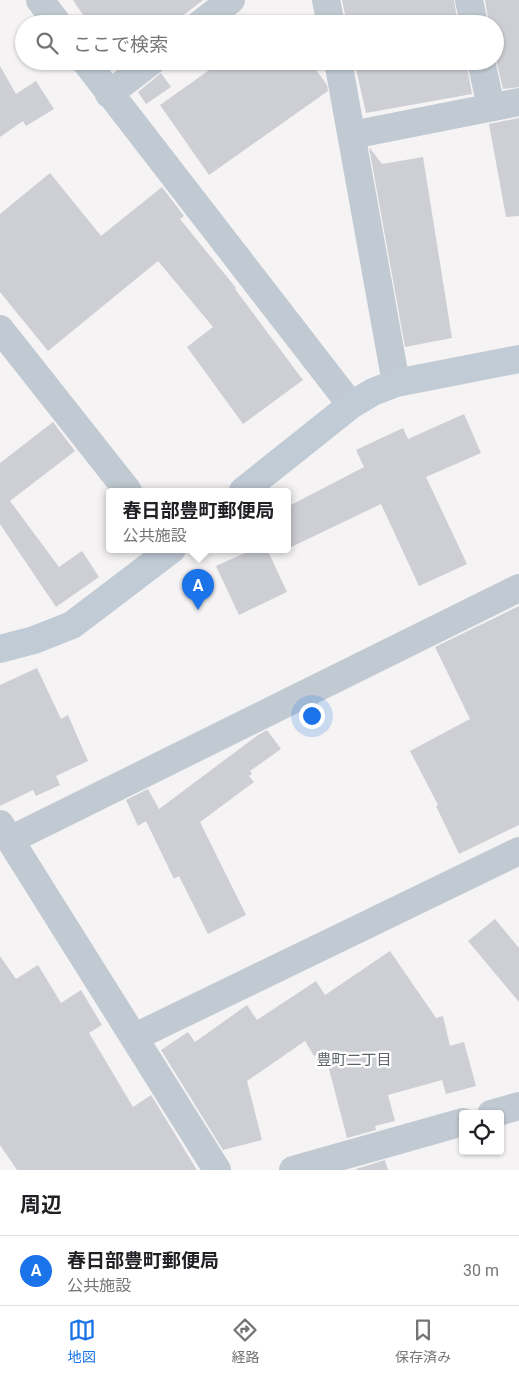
<!DOCTYPE html>
<html lang="ja">
<meta charset="utf-8">
<style>
body{margin:0;font-family:Roboto,"Noto Sans JP",sans-serif;background:#f2f2f2;color:#202124}
.controls{position:absolute;right:15px;bottom:15px;display:grid;overflow:hidden;border-radius:5px;box-shadow:0 1px 4px #0004}
.controls button{width:45px;height:45px;display:grid;place-items:center;padding:0;border:0;border-bottom:1px solid #e0e0e0;background:#fff;color:#202124;font:25px sans-serif}
.you{position:absolute;left:311px;top:715px;width:18px;height:18px;margin:-12px;border:4px solid #fff;border-radius:50%;background:#1a73e8;box-shadow:0 0 0 8px #1a73e833}
.badge{display:grid;place-items:center;width:32px;height:32px;border-radius:50%;background:#1a73e8;color:#fff;font-size:16px;font-weight:700}
.pin{position:absolute;translate:-50% -41px;filter:drop-shadow(0 1px 2px #0008)}
.pin::after{content:'';position:absolute;top:26px;width:18px;height:15px;background:inherit;clip-path:polygon(0 0,100% 0,50% 100%)}
.popup{position:absolute;left:106px;top:488px;width:185px;height:65px;box-sizing:border-box;display:grid;place-content:center;border-radius:5px;background:#fff;filter:drop-shadow(0 1px 4px #0005);font-size:16px;white-space:nowrap;color:#757577}
.popup b{font-size:19px;color:#202124}
.popup::after{content:'';position:absolute;left:50%;top:100%;margin-left:-10px;border:10px solid transparent;border-top-color:#fff}
.list{margin:0;padding:0;list-style:none}
h2{display:flex;justify-content:space-between;align-items:center;height:65px;margin:0;padding:0 20px;font-size:21px}
h2 small{font-size:16px;font-weight:400;color:#757577}
.list li{display:grid;grid-template-columns:32px 1fr auto;gap:15px;align-items:center;box-sizing:border-box;height:70px;padding:0 20px;border-top:1px solid #e0e0e0}
.list b{display:block;font-size:19px;white-space:nowrap}
.list p{margin:0;font-size:16px;white-space:nowrap;color:#757577}
.list em{font-size:16px;font-style:normal;color:#757577}
.icon{flex:none;width:28px;height:28px;fill:none;stroke:currentColor;stroke-width:2;stroke-linecap:round;stroke-linejoin:round}
.map{position:relative;flex:none;width:519px;height:1170px;overflow:hidden}
.search{position:absolute;background:#fff;box-shadow:0 1px 4px #0004;left:15px;right:15px;top:15px;height:55px;display:flex;align-items:center;gap:12px;box-sizing:border-box;padding:0 18px;border-radius:28px;color:#757577;font-size:19px}
.sheet{height:135px;background:#fff}
nav{display:flex;justify-content:space-around;align-items:center;box-sizing:border-box;height:70px;border-top:1px solid #e0e0e0;background:#fff;font-size:14px;color:#757577}
nav a{display:grid;justify-items:center;gap:2px}
nav .on{color:#1a73e8}
.map>svg:first-child{display:block}
.building{fill:#cdcfd5}
.lines{fill:none;stroke-linecap:round;stroke-linejoin:round}
.street{stroke:#c1cad2;stroke-width:28}
.secondary{stroke:#c1cbd6;stroke-width:28}
.labels{text-anchor:middle;stroke-width:4.5;stroke-linejoin:round;paint-order:stroke}
.neighbourhood-label{font-size:15px;fill:#5f6368;stroke:#fff}
</style>
<div class="map">
<svg width="519" height="1170" viewBox="0 0 519 1170">
<rect width="100%" height="100%" fill="#f5f3f3"/>
<path class="building" d="M73,0H203L172,24H89Z
M342,0H454L458,24H347Z
M485,0H519V87L503,89L495,56V24H489Z
M109,61H126L119,66L118,64L113,67Z
M222,61H310L327,85L328,91L209,175L160,105Z
M354,61H466L472,94L366,113Z
M0,66L16,94L36,81L54,109L26,126L23,121L0,137Z
M161,73L171,87L146,104L138,92Z
M519,118V216L506,217L489,124Z
M369,147L382,164L423,157L452,338L405,347Z
M50,173L101,236L162,187L184,216L180,219L236,288L235,289L303,380L243,424L187,347L213,327L158,261L48,351L0,292V214Z
M464,414L481,453L426,477L467,564L419,586L381,504L287,549V507L364,467L356,450L403,428L408,439Z
M53,422L75,451L10,501L59,567L82,551L99,577L56,607L0,524V463Z
M254,549H267L287,592L239,615L216,566Z
M519,606V825L459,854L436,806L438,805L410,751L470,719L435,647Z
M37,668L61,719L68,715L88,761L56,776L60,785L36,796L33,790L0,806V685Z
M267,730L281,749L250,771L252,774L249,776L254,782L200,822L246,915L208,934L179,876L174,879L146,821L138,826L126,800L148,789L159,809L258,735Z
M495,919L519,948V1002L468,941Z
M390,951L436,1018L443,1016L450,1046L464,1042L476,1086L446,1094L442,1080L388,1095L395,1121L375,1126L376,1130L347,1138L324,1050L314,1056L305,1041L247,1081L262,1140L223,1150L161,1050L188,1032L195,1042L247,1005L257,1020L316,981L325,995Z
M0,956L16,979L38,965L61,1003L81,990L102,1025L89,1033L133,1107L151,1095L197,1170H17L0,1145Z
M385,1160L388,1170H356V1169Z"/>
<g class="lines">
<path class="street" d="M40,0L58,24
M326,0L331,24
M469,0L474,24
M200,24L231,0
M85,61L351,405
M338,61L396,383
M481,61L491,107
M109,94L152,61
M352,135L519,102
M0,329L128,491
M0,824L217,1170
M10,840L519,588
M135,1037L519,851
M491,1114L519,1106
M293,1170L463,1122"/>
<path class="secondary" d="M243,491L351,405L373,392L396,383L519,359
M0,649L34,640L72,625L172,549"/>
</g>
<g class="labels">
<g class="neighbourhood-label">
<text x="354" y="1065">豊町二丁目</text>
</g>
</g>
</svg>
<div class="controls">
<button><svg class="icon" aria-label="locate" viewBox="0 0 24 24"><circle cx="12" cy="12" r="6"/><path d="M12 2v4M12 18v4M2 12h4M18 12h4"/></svg></button>
</div>
<div class="you"></div>
<div class="pin badge" style="left:198px;top:610px">A</div>
<div class="popup"><b>春日部豊町郵便局</b>公共施設</div>
<div class="search"><svg class="icon" aria-label="search" viewBox="0 0 24 24"><circle cx="10" cy="10" r="6"/><path d="M15 15l6 6"/></svg>ここで検索</div>
</div>
<section class="sheet">
<h2>周辺<small></small></h2>
<ul class="list">
<li><span class="badge">A</span><div><b>春日部豊町郵便局</b><p>公共施設</p></div><em>30 m</em></li>
</ul>
</section>
<nav>
<a class="on"><svg class="icon" aria-label="map" viewBox="0 0 24 24"><path d="M3 6l6-2 6 2 6-2v14l-6 2-6-2-6 2zM9 4v14M15 6v14"/></svg>地図</a>
<a><svg class="icon" aria-label="directions" viewBox="0 0 24 24"><path d="M12 3l9 9-9 9-9-9zM9 14v-3h6M13 9l2 2-2 2"/></svg>経路</a>
<a><svg class="icon" aria-label="saved" viewBox="0 0 24 24"><path d="M7 4h10v16l-5-4-5 4z"/></svg>保存済み</a>
</nav>
